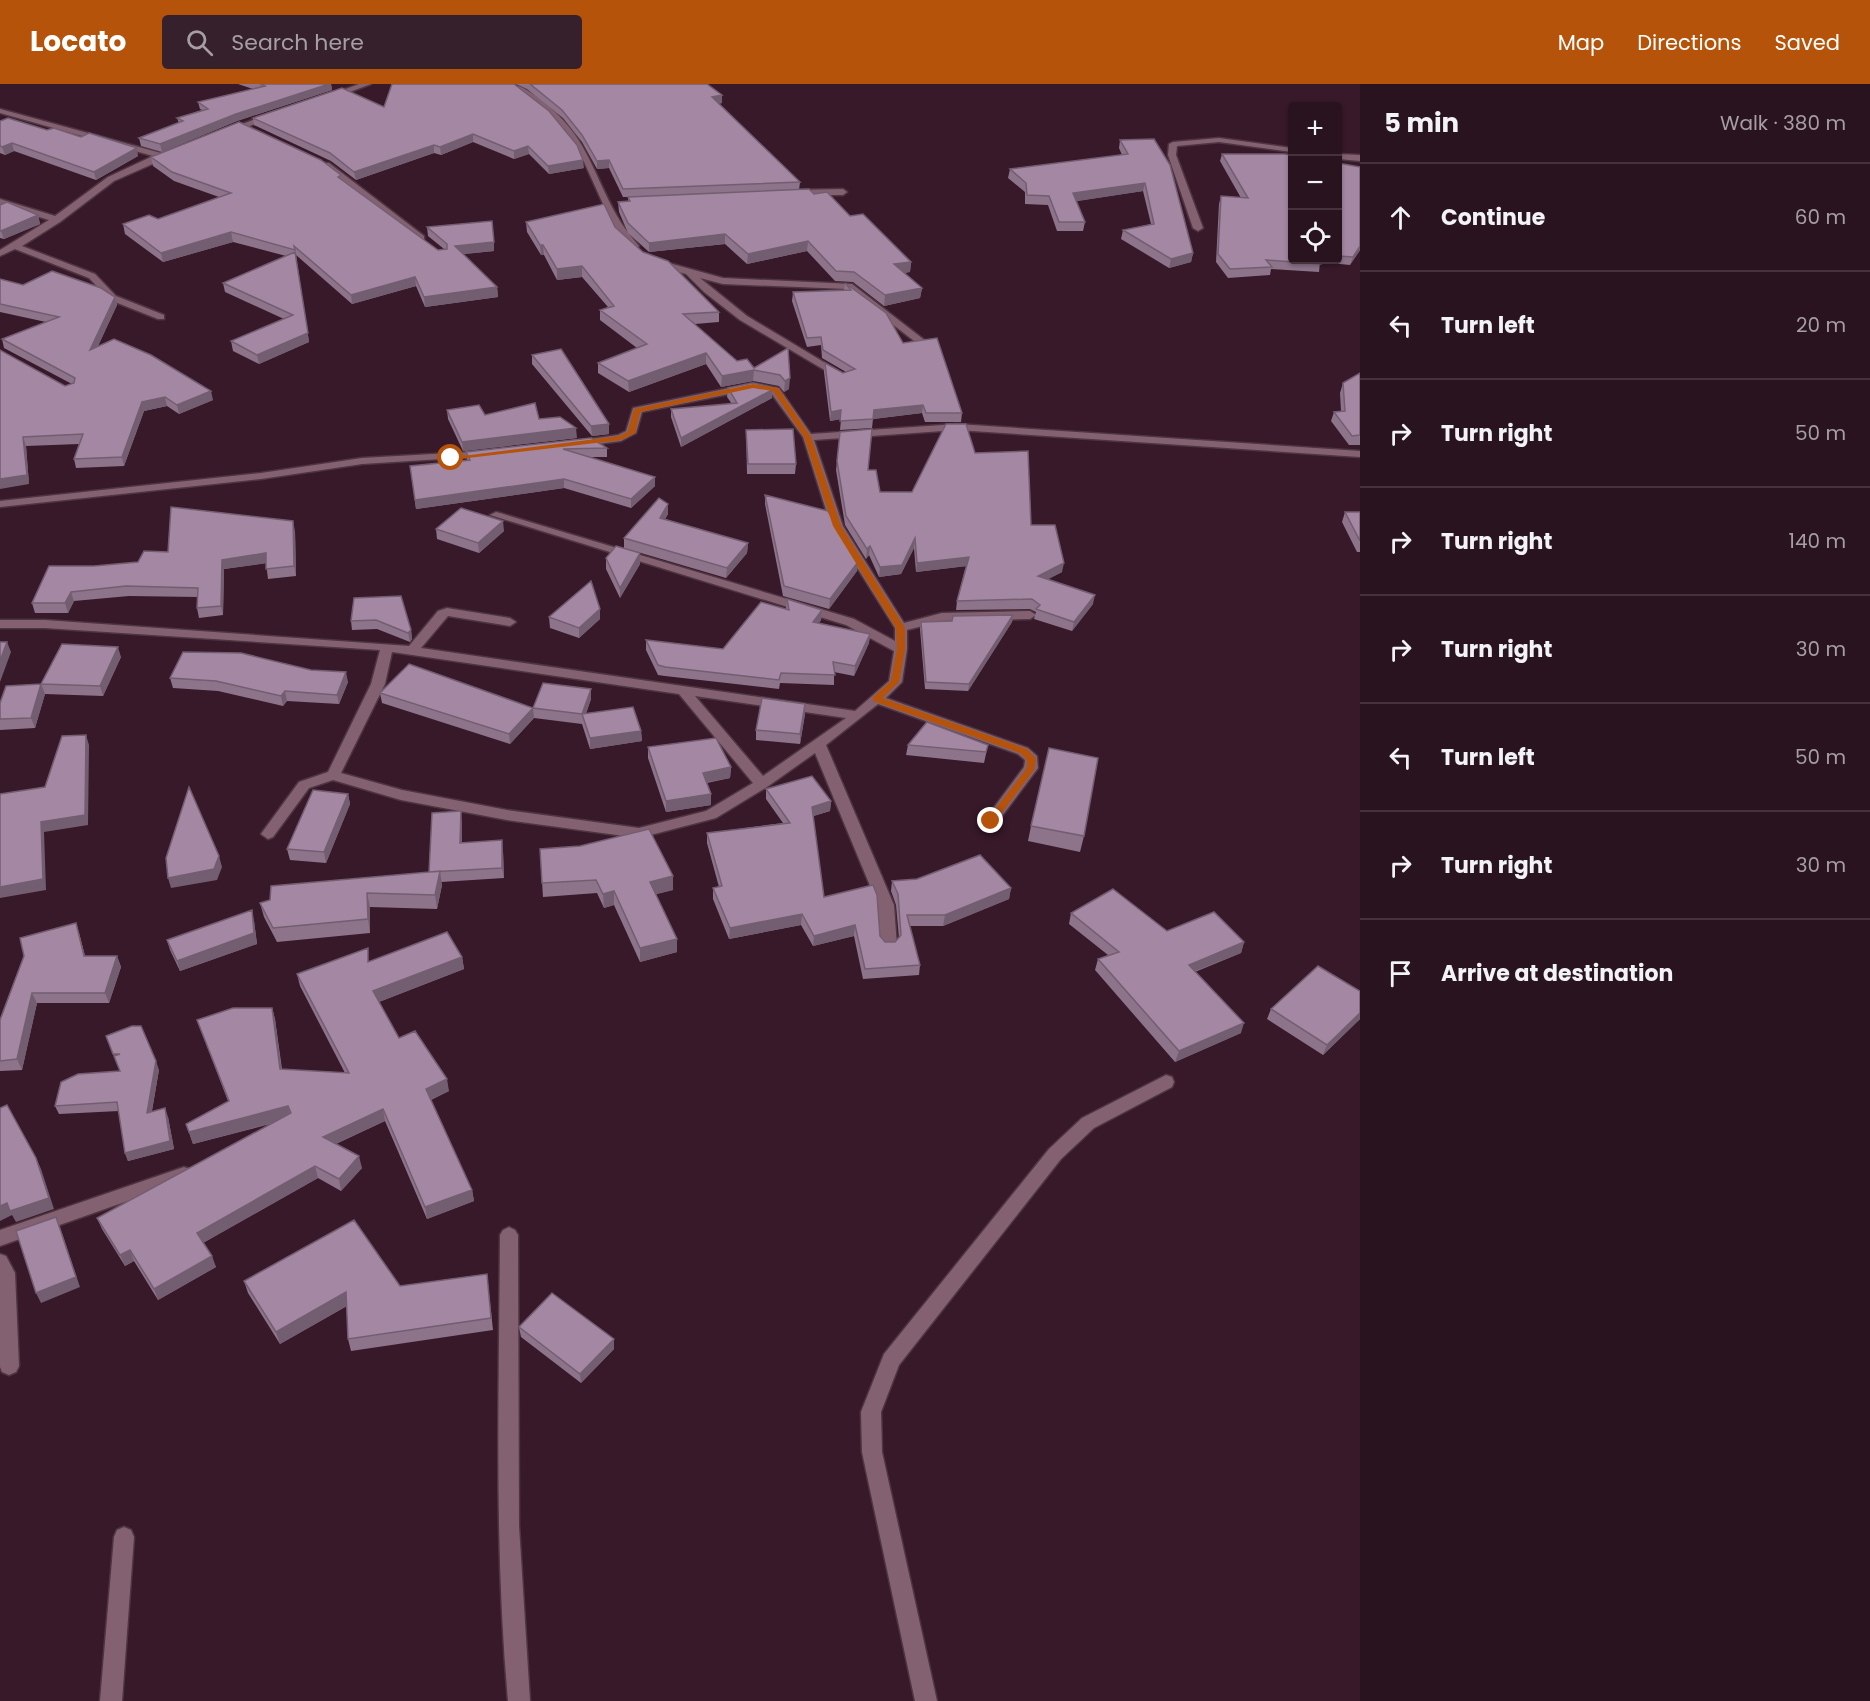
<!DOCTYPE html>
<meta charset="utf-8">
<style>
body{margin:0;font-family:Poppins,sans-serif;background:#35202c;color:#f1f3f6}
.controls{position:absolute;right:18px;top:18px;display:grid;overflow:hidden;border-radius:6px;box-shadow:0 2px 4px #0004}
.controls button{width:54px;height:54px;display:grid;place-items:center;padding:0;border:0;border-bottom:2px solid #45323d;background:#29131f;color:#f1f3f6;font:30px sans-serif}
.stop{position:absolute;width:18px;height:18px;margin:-14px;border:4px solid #b45309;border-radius:50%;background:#fff}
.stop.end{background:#b45309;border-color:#fff;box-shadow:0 2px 6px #0008}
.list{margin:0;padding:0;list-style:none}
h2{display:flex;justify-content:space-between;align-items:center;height:78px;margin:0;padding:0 24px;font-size:26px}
h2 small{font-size:20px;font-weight:400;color:#a59ea4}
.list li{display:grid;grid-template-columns:39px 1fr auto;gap:18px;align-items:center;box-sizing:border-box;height:108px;padding:0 24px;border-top:2px solid #45323d}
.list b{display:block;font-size:22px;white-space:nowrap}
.list em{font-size:20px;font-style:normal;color:#a59ea4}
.icon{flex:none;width:33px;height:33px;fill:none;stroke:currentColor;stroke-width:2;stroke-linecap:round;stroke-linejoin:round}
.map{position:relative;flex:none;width:1360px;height:1617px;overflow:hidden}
header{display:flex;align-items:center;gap:36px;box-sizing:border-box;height:84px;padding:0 30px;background:#b45309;color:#fff}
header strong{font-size:28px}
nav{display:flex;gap:33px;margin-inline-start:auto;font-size:21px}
.search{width:420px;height:54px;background:#35202c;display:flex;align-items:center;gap:15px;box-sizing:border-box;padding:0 21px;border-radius:6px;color:#a59ea4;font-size:22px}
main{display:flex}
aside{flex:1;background:#29131f}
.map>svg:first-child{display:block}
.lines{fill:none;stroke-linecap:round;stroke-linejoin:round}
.minor-casing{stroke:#4d3541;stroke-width:3}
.minor{fill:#846171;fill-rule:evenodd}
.wall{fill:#8d748b}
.shaded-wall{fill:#735e71}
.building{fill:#a487a2;stroke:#735e71;stroke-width:1.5}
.route{fill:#b45309}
</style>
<header>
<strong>Locato</strong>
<div class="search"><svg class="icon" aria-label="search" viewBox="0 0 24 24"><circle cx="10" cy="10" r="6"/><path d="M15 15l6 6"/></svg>Search here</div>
<nav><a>Map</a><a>Directions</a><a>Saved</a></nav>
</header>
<main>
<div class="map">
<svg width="1360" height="1617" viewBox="0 0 1360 1617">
<rect width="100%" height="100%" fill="#371929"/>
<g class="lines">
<defs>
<path id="minor" d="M359,0H371L331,15L324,13Z
M507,0C520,0 529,7 540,15C588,52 590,84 617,132C623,143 631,152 639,162L637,164H631L613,142L580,69L567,51L540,23Z
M0,25L161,69L173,67V71L114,97L60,138L22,162L95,190L116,212L164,231V235H158L110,216L89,194L15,165L0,172V166L49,136L0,121V115L55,132L108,93L153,72L0,29Z
M268,30L275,32L229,50L222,48Z
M1219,54L1292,64V68L1219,58L1177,62L1176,71L1203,144L1198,147L1193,144L1168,71L1169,60L1173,58Z
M1338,70L1360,71V77L1338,75Z
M323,79H329L424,152V156H418L323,83Z
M793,106L843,105L847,108L843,111H790V107Z
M658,176L723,194L852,200L927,258L918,260L847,205L723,200L700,194L747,232L847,292L838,294L740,236L704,208L686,190L655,181L653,179Z
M753,299L779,304L811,350L957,340L1360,367V373L957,346L814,356L843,442L904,539L942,529L1030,527L1036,531L1030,535L942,537L907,546V565L902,598L886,614L1028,664L1037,672L1038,684L996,740H986L984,737L1024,683L1025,676L1018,670L878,620L826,661L894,821L897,862L894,866H884L881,862L878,821L815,669L767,703L716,734L639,754L507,736L401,716L333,696L309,704L273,753L268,755L261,750L299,698L328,688L371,600L380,566L45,544H0V536H45L409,562L438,527L447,524L510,534L516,538L510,542L448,532L421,564L855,627L889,597L894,567L846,541L490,431L496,428L500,429L854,535L895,557V544L831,442L803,353L771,309L753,305L642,328L636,349L621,357L576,363L571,360L576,357L618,351L626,347L633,324ZM392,568L679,610L753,699L706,727L639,744L507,726L402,706L341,689L385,600ZM695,612L846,634L763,692Z
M486,367L490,368V372L362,380L261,395L0,423V417L261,389L362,374Z
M1166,991L1172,993L1174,998L1172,1003L1094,1044L1061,1075L899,1281L881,1328L882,1368L937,1617H915L862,1368L861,1328L884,1270L1049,1065L1082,1034Z
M184,1083L190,1085L193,1090L190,1095L0,1162V1146Z
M509,1143L515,1146L518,1151L519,1442L530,1617H508C494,1462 499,1307 500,1151L503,1146Z
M0,1170L6,1172L15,1189L19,1282L16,1288L9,1291L2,1288L0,1283Z
M124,1443L131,1446L134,1453L122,1617H100L114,1453L117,1446Z"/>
</defs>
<use href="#minor" class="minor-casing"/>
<use href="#minor" class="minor"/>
</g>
<path class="wall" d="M238,0H331L332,6L237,37L162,68L141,62L139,54L179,39L177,34L202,26L200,25L198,18L253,5Z
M392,0L584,84L549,90L529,70L514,75L473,58L441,71L434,69L356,96L331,77L254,41L253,34L384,23Z
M516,0H707L722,19L718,20L800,98L799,106L814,110L850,132L911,178L910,188L904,189L922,204L920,214L884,222L853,198L835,197L807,167L747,180L725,160L649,168L628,149L619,128L618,118L628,117V113H623L609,84L597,85L582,58L563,34L527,5Z
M0,37L47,46L138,72L96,96L14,67L5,71L0,69Z
M1120,56L1193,169L1191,178L1169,184L1121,155L1123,146L1151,140L1143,107L1076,117L1085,138L1083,147H1057L1048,121L1025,120V108L1008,94L1010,85L1122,71L1119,64Z
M1222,70L1293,176H1338V79L1360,83V166L1350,181L1320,178L1319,188L1271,185L1270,191L1228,194L1216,178L1219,120L1221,112L1241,114L1220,77Z
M151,73L342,95L438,166L444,165L428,152L427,143L494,167L463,170L497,203L498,213L425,223L416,202L352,220L296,171L309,258L259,280L233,267L231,257L284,235L225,208L223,199L286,172L233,158L163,178L125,150L123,140L158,135L219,113L174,97L153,82Z
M0,121L38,131L40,140L4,155L0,154Z
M526,138L615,143L643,168L719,228V238L695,240L737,277L754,284L788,264L789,305L784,308L779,302L753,297L721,303L706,280L629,308L598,289V279L637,264L600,236V226L608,223L582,193L557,196L544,171H541L527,148Z
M0,195L23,201L115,213L117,221L98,262L213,316L179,330L167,322L144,327L124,382L76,384L74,375L79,360L26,362L29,400L0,266L65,302L72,300L4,264L2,255L46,238L0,228Z
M845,199L903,259L962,329L961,338H925L922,329L873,335L872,344L840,346L841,335L830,337L824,288L825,279L843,289L846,288L822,274L821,261L807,263L792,217L793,208L844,206Z
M532,271L609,350L592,352L532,280Z
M1360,289V361H1349L1331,337L1334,328L1341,327L1340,309L1343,299Z
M728,304L772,314L681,363L671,333V325L732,320L727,313Z
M447,326L485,331L539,335L577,354L463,367L448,335Z
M746,346L796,380L795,390H747Z
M840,348L868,386L880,408H912L975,369L1031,441L1062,488L1048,495L1093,520L1072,547L1034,535L1036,528L1030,525L956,526L957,517L966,482L916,488L914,464L901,490L879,493L869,471L866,475L845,441L836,386Z
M607,364V373H590L655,393V402L631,424L564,404L416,425L410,382L467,376L466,368Z
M765,411L858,478L857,487L829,525L783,512L765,420Z
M668,420V430L665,435L748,459L747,469L726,494L624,464V454Z
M1345,428H1360V468H1357L1342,438Z
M436,445L504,447L479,469L437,455Z
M295,447L296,492L268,495L266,479L224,485L223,531L199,534L197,524V513L129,512L74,517L68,529H35L32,519L94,482L138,478L168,468Z
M640,469V480L620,514L606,485V474Z
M354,514L411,546L412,555L410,558L377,545L352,546L351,537Z
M787,515L822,526L821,536L819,539L870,550L869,559L854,592L834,588V601L780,599L779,605L665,592L658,591L646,566V556L723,565L786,525Z
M1013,531L1012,538L968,607L925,605L920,545L921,538L952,537Z
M549,533L600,535L579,554L550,544Z
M121,573L103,612L45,610L35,644L0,646V619L41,600Z
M170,594L348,598L339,620L287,617L283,622L218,607L173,604Z
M591,605V615L586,629L641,647L642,657L590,665L582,640L534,634L510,660L382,619L380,609L533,624Z
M805,630L800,660L756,656V646Z
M908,661H988L984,679L906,671Z
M648,663L731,683L730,694L707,699L711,710V721L666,728L648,674Z
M766,705L831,717L830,727L813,732L824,813L880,852L885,858H895L899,854L896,821L891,807L892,797L1011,804L1009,815L943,842H909L920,881L919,891L863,895L854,852L813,862L801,841L729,855L713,815V804L719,803L707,759V749L783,739L766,715Z
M348,710L350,720L326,779L290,776L287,765Z
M462,738V758L503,767L504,794L441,798L442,801L437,825L370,823V849L277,858L264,833L260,819L429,788Z
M1031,742L1084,752L1080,768L1028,757Z
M540,765L673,792V806L655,810L677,868L640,878L614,821L604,824L597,809L543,813Z
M1071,829L1167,847L1244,858L1241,869L1195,888L1241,949L1175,978L1095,886L1098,875L1108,871L1069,840Z
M254,837L257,860L180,887L170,866L167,856Z
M76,839L79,849L85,872H117L121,883L109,919H37L22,986L0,987V936Z
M462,873L464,885L379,918L399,954L449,1007L431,1016L472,1106L474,1117L427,1135L385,1037L336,1060L362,1084L341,1107L318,1094L203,1159L216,1183L158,1216L134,1177L125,1182L102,1145L97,1134L270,1040L193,1060L186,1040L228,1017L197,936L272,924L275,935L282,985L345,989L300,902L297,890L371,877Z
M1360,907V935L1323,971L1267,935L1271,925Z
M106,952L159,986L152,1027L168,1033L174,1065L128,1077L125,1069L119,1027L59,1030L55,1022L120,987Z
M487,1190L493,1246L351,1267L348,1255L347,1222L280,1260L248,1209L244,1197L400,1202Z
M519,1243L614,1255V1265L581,1299L521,1253Z"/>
<path class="shaded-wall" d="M329,0H331L332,6L237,37L162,68L160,60L236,30Z
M722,11V19L712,21V13Z
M473,50V58L441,71L440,63Z
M12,59L14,67L5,71L2,63Z
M434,61V69L356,96L354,88Z
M528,62L529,70L514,75V67Z
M137,64L138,72L96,96L94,88Z
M583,76L584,84L549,90L548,82Z
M609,76V84L597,85V77Z
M1145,99L1143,107L1072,118L1073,109Z
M38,131L40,140L4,155L1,147Z
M231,148L233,158L163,178L161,169Z
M725,150V160L649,168V159Z
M808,157L807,167L747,180L748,170Z
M494,158V167L456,171L455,162Z
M540,161H543L544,171H541Z
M1360,162V166L1350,181L1353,173Z
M295,168L309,258L259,280L257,271L308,249Z
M1193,169L1191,178L1169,184L1171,175Z
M911,178L910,188L893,190L894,180Z
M582,182V193L557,196V185Z
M415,193L416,202L352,220L351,211Z
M497,203L498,213L425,223L424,213Z
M922,204L920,214L884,222L885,211Z
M115,213L117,221L92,275L90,266Z
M706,269V280L629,308L628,297Z
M754,286L753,297L721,303L722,292Z
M790,294L789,305L784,308L785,297Z
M772,306V314L681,363V354Z
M211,307L213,316L179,330L177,321Z
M165,313L167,322L144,327L124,382L122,373L142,318Z
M923,321L922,329L873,335L874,326Z
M841,326V335L830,337L831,328Z
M609,340V350L592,352L591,342Z
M576,344L577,354L463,367L462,358Z
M23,353L26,362L29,400L0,405V395Z
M655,393V402L631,424V415Z
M564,395V404L416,425L415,416Z
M668,420V430L660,444V434Z
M293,437L295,447L296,492L294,482Z
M503,437L504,447L479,469L478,459Z
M915,454L914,464L901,490L879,493L880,483Z
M748,459L747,469L726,494L727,484Z
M870,462L869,471L866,475L867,465Z
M266,469L268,479L224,485L223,531L221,522L222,476Z
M640,469V480L620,514V504Z
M969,473L968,482L916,488L917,479Z
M858,478L857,487L829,525L830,515Z
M1064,479L1062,488L1037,501L1038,492Z
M71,508L74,517L68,529L65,519Z
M1095,511L1093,520L1072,547L1074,538Z
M600,525V535L579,554V544Z
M822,526L821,536L813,547V538Z
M1013,531L1012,538L968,607L969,600Z
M411,546L412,555L410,558L408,549Z
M870,550L869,559L854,592L855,582Z
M7,558L11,568L0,598V577Z
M118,563L121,573L103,612L100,602Z
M346,588L348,598L339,620L337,611Z
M41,600L45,610L35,644L31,634Z
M591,605V615L584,636L582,630Z
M285,607L287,617L283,622L281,612Z
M805,620V630L800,660V650Z
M533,624L534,634L510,660L509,650Z
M641,647L642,657L590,665V654Z
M86,651L89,661L88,741L44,748L46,806L0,814V803L41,738Z
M731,683L730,694L703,699V689Z
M348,710L350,720L326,779L324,768Z
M711,710V721L666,728V717Z
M831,717L830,727L811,733L812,723Z
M461,727L462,738V769L460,759Z
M502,756L503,767L504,794L502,784Z
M219,772L222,783L217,796L171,804L168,794Z
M440,787L442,801L437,825L435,811Z
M673,792V806L650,812V798Z
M1011,804L1009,815L943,842L945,831Z
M614,807V821L604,824L603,810Z
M367,809L370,823V849L368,835Z
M252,826L254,837L257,860L180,887L177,877Z
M802,830L801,841L729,855L730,844Z
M76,839L79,849L88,883L84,872Z
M855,841L854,852L813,862L814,852Z
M677,855V868L640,878V864Z
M1244,858L1241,869L1185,891L1189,881Z
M117,872L121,883L109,919L105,909Z
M462,873L464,885L376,919L373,907Z
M32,909L37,919L22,986L17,975Z
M272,924L275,935L283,997L280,985Z
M1360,929V935L1323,971L1327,961Z
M1244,939L1241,949L1175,978L1179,967Z
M156,977L159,986L150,1037L147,1029Z
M447,995L449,1007L428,1017L426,1005Z
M288,1022L291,1034L193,1060L189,1048Z
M165,1024L168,1033L174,1065L128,1077L125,1069Z
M383,1025L385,1037L326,1064L323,1053Z
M359,1072L362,1084L341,1107L339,1095Z
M36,1074L41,1085L54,1125L16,1138L12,1131L0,1137V1122Z
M315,1082L318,1094L201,1160L197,1149Z
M472,1106L474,1117L427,1135L425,1123Z
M56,1133L60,1143L80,1203L41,1219L36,1209Z
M130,1166L134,1177L125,1182L120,1171Z
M212,1172L216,1183L158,1216L154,1205Z
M346,1208L350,1220L280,1260L276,1248Z
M614,1255V1265L581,1299L580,1290Z"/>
<path class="building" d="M260,0H329L236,30L160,60L139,54L183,37L177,34L208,25L198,18L265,2Z
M392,0H514L549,27L577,61L583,76L548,82L528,62L514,67L473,50L440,63L434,61L354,88L330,69L253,34L342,4L384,23Z
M530,0H707L722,11L712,13L800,98L623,105L609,76L597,77L582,51L562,26Z
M8,34L47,46L54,44L81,53L89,49L137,64L94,88L12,59L2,63L0,62V37Z
M239,38L321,76L341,91L338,93L438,166L447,165V160L427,143L492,137L494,158L455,162L497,203L424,213L415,193L351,211L294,162L295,166L231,148L161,169L123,140L149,131L158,135L231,109L172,88L151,73Z
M1154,55L1170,81L1193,169L1171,175L1123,146L1154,140L1145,99L1073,109L1085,138H1059L1049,112L1027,111L1026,99L1010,85L1128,70L1120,56Z
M1222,70H1284L1293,71V176H1320L1321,180L1266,176L1272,183L1230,185L1218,170L1221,112L1248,114Z
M1338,79L1360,83V162L1353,173L1338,172Z
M809,105L814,110L827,108L850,132L863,130L911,178L894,180L922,204L885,211L854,188L836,187L808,157L748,170L725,150L649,159L628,139L618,118L630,117L628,113Z
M7,118L38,131L1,147L0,146V121Z
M604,120L615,143L643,168L668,177L719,228L683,230L737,277L747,275L754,284L788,264L790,294L785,297L780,291L754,286L722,292L706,269L628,297L598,279L647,260L600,226L614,222L582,182L557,185L543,161H540L526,138Z
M295,168L308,249L257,271L231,257L293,231L223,199Z
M52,187L101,204L115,213L90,266L114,255L151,271L211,307L177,321L165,313L142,318L122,373L74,375L83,350L23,353L27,391L0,395V266L65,302L74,299L75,294L2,255L59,233L0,220V195L23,201Z
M845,199L886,229L903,259L937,254L962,329H926L923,321L874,326L873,335L840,337L841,326L831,328L825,279L843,289L855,285L823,266L821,253L807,254L793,208L851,206Z
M561,265L609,340L591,342L532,271Z
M1360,289V351L1352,352L1334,328L1345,327L1343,299Z
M753,299L770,303L772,306L681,354L671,325L737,319L728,304Z
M535,319L539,335L560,333L576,344L462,358L447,326L479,321L485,331Z
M946,340H966L975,369L1028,367L1031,441H1055L1064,479L1038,492L1095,511L1074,538L1036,525L1040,521L1032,515L957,517L969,473L917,479L915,454L902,481L880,483L870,462L867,465L846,432L837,377L840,348L872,345L868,386H876L880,408H912Z
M793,345L796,380H748L746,346Z
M591,354L607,364L563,365L655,393L631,415L564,395L415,416L410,382L470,376L466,368Z
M765,411L828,427L858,478L830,515L784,502Z
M659,414L668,420L660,434L748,459L727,484L624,454Z
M171,423L293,437L294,482L266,485V469L222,476L221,522L197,524L198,504L126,502L71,508L65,519H32L49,482H94L138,478L144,467L168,468Z
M461,424L503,437L478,459L436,445Z
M1345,428H1360V457Z
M616,462L640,469L620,504L606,474Z
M591,497L600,525L579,544L549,533Z
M401,512L411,546L408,549L376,536L351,537L354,514Z
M787,515L822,526L813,538L870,550L855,582L833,578L835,591L781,589L779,596L665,583L658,581L646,556L723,565L761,518L789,526Z
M1013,531L969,600L926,598L921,538L952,537L953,532Z
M0,558H7L0,577Z
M62,560L118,563L100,602L41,600Z
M183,568L241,569L311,586L346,588L337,611L285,607L281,612L216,597L170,594Z
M409,580L533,624L509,650L380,609Z
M543,599L591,605L582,630L533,624Z
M41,600L31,634L0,635V619L6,602Z
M762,614L805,620L800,650L756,646Z
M633,623L641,647L590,654L582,630Z
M927,638L988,661L986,668L908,661Z
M86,651L85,731L41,738L43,795L0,803V710L45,703L62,652Z
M716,654L731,683L703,689L711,710L666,717L648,663Z
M1049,664L1098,674L1084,752L1031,742Z
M812,692L831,717L812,723L824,813L873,801L877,811L880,852L885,858H895L901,851L898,810L892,797L917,795L980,771L1011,804L945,831H907L920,881L865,885L855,841L814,852L802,830L730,844L713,804L722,802L707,749L790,739L766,705Z
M189,703L219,772L214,785L168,794L166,774Z
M313,706L348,710L324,768L287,765Z
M461,727L460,759L502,756V784L429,788L432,729Z
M649,745L673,792L650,798L677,855L640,864L614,807L603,810L596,796L542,799L540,765L580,762Z
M440,787L435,811L367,809L368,835L273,844L260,819L270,816L271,802Z
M1113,805L1167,847L1214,828L1244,858L1189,881L1244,939L1179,967L1098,875L1119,868L1071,829Z
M252,826L254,849L177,877L167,856Z
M76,839L84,872H117L105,909H32L17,975L0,977V936L24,872L20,854Z
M447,848L462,873L373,907L399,954L415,947L447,995L426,1005L472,1106L425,1123L383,1025L323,1053L359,1072L339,1095L315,1082L197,1149L212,1172L154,1205L130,1166L120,1171L97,1134L291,1029L288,1022L189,1048L186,1040L229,1017L197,936L233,924H272L280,985L349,989L297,890L368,864V878Z
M1318,882L1360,907V929L1327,961L1271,925Z
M132,942H141L156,977L147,1029L165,1024L170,1057L125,1069L117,1018L55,1022L61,998L78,990L120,987L114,972L120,970H113L106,952Z
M7,1021L36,1074L49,1114L10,1127L7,1119L0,1122V1024Z
M56,1133L76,1193L36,1209L16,1147Z
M354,1136L400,1202L487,1190L491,1234L348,1255L346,1208L276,1248L244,1197Z
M552,1209L614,1255L580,1290L519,1243Z"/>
<path class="route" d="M753,300L778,304L811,353L841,442L905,544V565L899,598L882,614L1027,665L1036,675L1034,686L994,739L986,737L1027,684V676L1020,669L873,617V613L891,597L897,565L896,544L833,442L804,353L773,307L753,304L640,328L635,349L621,356L451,376L447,374L619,352L628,348L634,325Z"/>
</svg>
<div class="controls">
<button>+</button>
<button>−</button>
<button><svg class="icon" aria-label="locate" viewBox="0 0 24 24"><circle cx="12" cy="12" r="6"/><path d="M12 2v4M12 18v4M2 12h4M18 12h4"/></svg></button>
</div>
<div class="stop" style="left:451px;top:374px"></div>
<div class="stop end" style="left:991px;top:737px"></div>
</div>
<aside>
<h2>5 min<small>Walk · 380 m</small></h2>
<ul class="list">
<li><svg class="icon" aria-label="ahead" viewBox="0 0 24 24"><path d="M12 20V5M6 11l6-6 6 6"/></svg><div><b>Continue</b></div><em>60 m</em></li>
<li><svg class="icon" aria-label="left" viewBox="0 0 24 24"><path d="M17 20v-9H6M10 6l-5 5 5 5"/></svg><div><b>Turn left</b></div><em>20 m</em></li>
<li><svg class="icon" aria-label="right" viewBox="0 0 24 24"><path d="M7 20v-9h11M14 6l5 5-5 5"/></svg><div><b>Turn right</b></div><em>50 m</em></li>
<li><svg class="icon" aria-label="right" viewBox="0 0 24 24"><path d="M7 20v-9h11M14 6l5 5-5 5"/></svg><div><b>Turn right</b></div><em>140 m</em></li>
<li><svg class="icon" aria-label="right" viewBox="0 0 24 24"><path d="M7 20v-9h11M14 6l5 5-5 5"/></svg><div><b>Turn right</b></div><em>30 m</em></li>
<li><svg class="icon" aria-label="left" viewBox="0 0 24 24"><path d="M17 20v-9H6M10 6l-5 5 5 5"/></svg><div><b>Turn left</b></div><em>50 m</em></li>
<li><svg class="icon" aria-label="right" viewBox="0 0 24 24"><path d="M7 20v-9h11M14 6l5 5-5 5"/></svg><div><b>Turn right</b></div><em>30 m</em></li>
<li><svg class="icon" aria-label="arrive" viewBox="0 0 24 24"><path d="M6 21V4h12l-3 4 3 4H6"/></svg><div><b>Arrive at destination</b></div></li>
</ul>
</aside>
</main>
